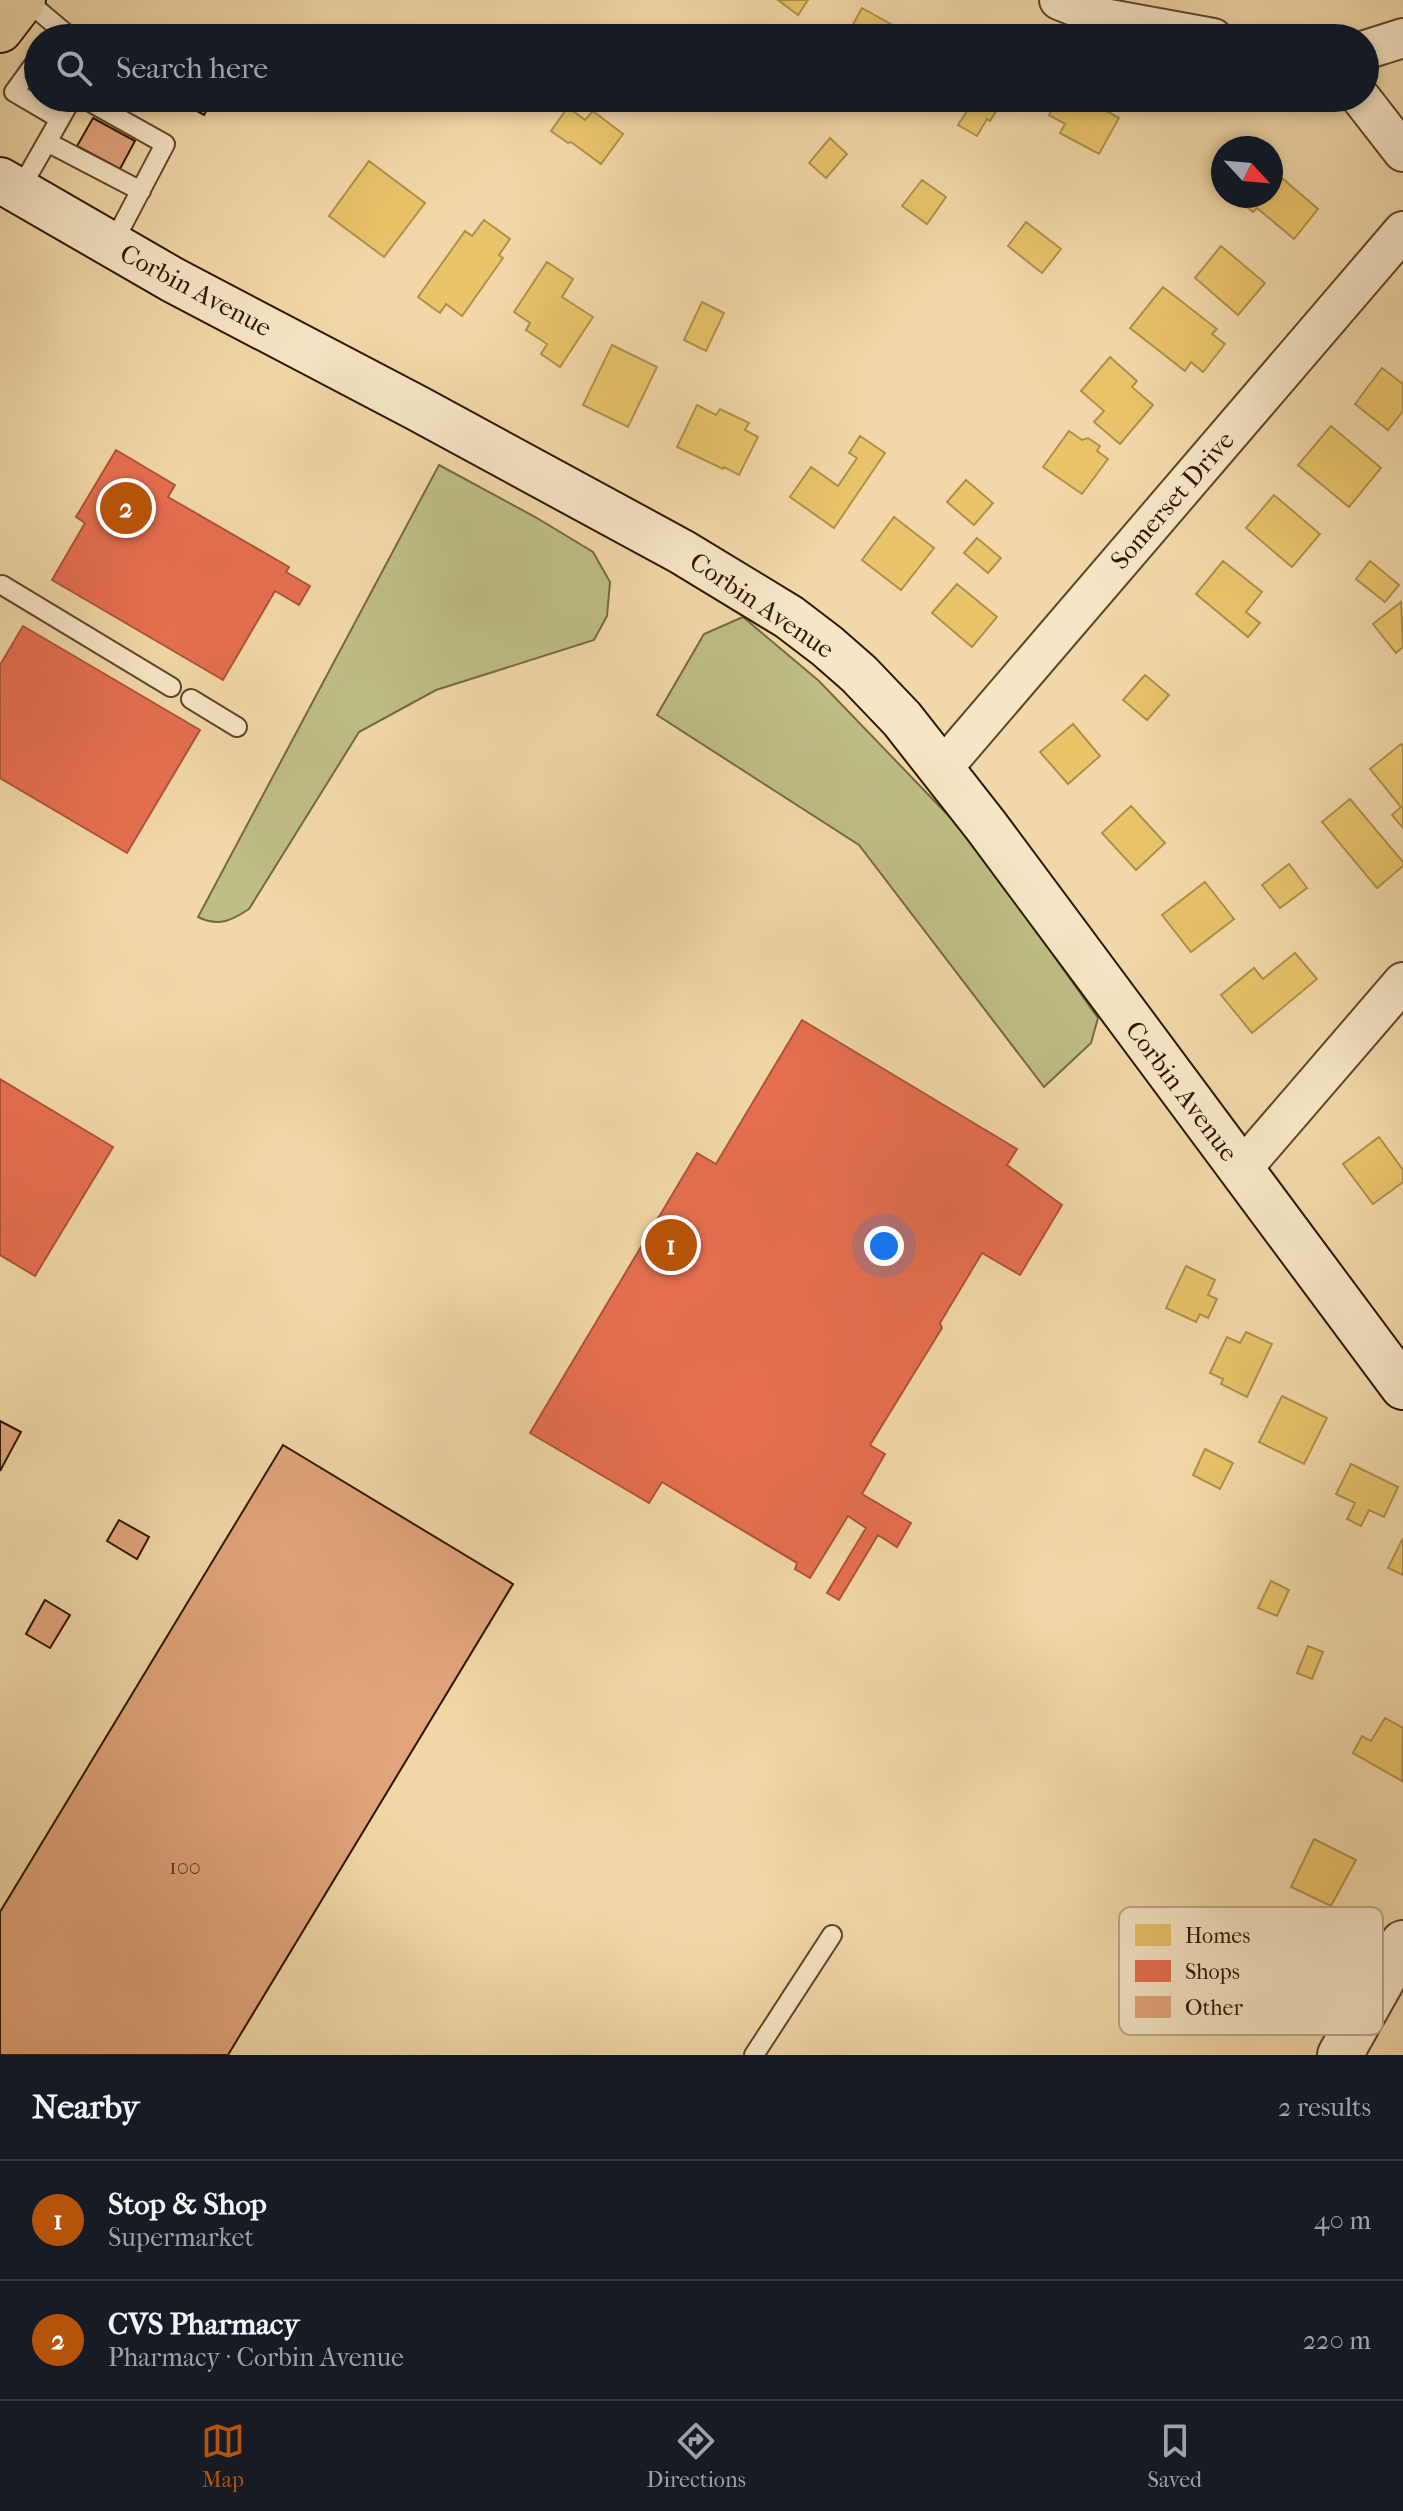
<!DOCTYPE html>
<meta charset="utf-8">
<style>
body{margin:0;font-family:"IM FELL French Canon",serif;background:#242831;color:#f1f3f6}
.compass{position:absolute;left:1211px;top:136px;width:72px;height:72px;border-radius:50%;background:#171b24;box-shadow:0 4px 12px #0003;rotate:116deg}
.you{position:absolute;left:884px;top:1246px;width:28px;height:28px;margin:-20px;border:6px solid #fff;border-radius:50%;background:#1a73e8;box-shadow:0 0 0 12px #1a73e833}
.badge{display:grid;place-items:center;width:52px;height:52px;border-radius:50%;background:#b45309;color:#fff;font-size:26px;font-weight:700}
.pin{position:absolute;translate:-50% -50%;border:4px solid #fff;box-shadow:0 2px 8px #0006}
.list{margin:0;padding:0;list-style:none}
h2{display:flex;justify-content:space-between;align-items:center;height:104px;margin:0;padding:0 32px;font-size:34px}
h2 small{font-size:26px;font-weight:400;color:#9ea1a6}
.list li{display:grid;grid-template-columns:52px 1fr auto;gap:24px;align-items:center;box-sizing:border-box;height:120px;padding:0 32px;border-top:2px solid #363941}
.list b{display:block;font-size:30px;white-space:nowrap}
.list p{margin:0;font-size:26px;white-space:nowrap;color:#9ea1a6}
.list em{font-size:26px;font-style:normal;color:#9ea1a6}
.icon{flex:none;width:44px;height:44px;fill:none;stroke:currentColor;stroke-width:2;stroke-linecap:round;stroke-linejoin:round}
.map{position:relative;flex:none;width:1403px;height:2055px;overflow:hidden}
.search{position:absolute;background:#171b24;box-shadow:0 4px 12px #0003;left:24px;right:24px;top:24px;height:88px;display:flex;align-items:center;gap:20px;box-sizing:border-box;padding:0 28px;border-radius:44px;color:#9ea1a6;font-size:30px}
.sheet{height:344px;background:#171b24}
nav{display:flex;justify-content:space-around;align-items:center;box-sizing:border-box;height:112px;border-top:2px solid #363941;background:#171b24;font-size:22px;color:#9ea1a6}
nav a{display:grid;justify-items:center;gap:4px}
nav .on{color:#b45309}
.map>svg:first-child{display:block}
.green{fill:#bebe85;stroke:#766a42;stroke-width:2}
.homes{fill:#e9c46a;stroke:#b1904a;stroke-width:2}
.shops{fill:#e76f51;stroke:#b05439;stroke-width:2}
.building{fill:#e2a57b;stroke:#2e1600;stroke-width:2}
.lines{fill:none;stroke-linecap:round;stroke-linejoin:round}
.service-casing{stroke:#5f462a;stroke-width:22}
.minor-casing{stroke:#5f462a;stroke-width:42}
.tertiary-casing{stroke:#5f462a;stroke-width:48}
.secondary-casing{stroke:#2e1600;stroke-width:48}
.primary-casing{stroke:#2e1600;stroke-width:48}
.service{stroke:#f7e6c6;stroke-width:18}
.minor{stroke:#f7e6c6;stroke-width:38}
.tertiary{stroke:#f7e6c6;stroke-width:44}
.secondary{stroke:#f7e6c6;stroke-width:44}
.primary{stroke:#f2d8a8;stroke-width:44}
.labels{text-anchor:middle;stroke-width:8;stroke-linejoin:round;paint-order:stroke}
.number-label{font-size:22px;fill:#5b3a1f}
.street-label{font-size:26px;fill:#2e1600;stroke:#f7e6c6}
.key{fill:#f7e6c6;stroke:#bba88b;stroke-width:2}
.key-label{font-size:22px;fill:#2e1600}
</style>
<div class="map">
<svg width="1403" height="2055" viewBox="0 0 1403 2055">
<rect width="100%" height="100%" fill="#f2d8a8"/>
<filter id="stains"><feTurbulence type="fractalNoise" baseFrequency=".0025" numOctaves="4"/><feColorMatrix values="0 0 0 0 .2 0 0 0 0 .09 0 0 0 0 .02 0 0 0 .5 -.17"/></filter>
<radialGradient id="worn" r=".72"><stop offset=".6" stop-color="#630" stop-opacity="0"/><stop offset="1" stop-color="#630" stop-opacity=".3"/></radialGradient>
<path class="green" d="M439,465L537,518L593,552L610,582L607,616L594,640L436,690L359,732L249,909C231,921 218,927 198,917Z
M743,617L819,681L971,839L1098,1018L1091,1043L1044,1087L859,845L657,715L704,634Z"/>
<path class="homes" d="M778,0H808L798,15Z
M862,8L916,38H859L849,32Z
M952,98H1004L990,121L987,119L977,136L958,125L969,108Z
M1058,98H1068L1077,102L1079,98H1083L1119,118L1099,154L1060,133L1065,124L1049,115Z
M568,107L585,120L593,111L623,134L601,164L571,142L568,143L551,131Z
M830,138L847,154L826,178L809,163Z
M369,161L425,203L384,257L329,216Z
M1282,178L1318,209L1294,239L1257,208L1253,212L1233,196H1271V188Z
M922,180L946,197L927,224L902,206Z
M484,220L510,239L499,255L503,258L462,316L446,304L440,313L418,297L465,231L472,236Z
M1026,222L1061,249L1042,273L1008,246Z
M1221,246L1265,283L1238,315L1195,278Z
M547,262L573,279L562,297L593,317L560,367L541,354L547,344L526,330L530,323L514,312Z
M1163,287L1217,329L1212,334L1225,344L1203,372L1191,362L1185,371L1130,328Z
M702,302L724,313L706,351L684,340Z
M612,345L657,367L628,427L583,405Z
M1110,357L1137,381L1132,387L1153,405L1120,444L1094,422L1104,411L1081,391Z
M1382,368L1403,384V411L1388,430L1355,404Z
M697,405L716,415L720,409L749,423L745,430L758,437L739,475L724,467L723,469L677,447Z
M1331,426L1381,468L1349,507L1298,465Z
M1069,431L1082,440L1088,438L1100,446L1097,451L1108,459L1082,494L1043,467Z
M860,436L885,453L834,528L790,497L811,467L838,486L857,458L849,453Z
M966,480L993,503L974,525L947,502Z
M1274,495L1320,534L1292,567L1246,528Z
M894,517L934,548L901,590L862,560Z
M977,538L1001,558L988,573L964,553Z
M1223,561L1262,592L1246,612L1260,623L1248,637L1196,594Z
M1370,561L1399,585L1385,602L1356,579Z
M957,584L997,617L972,647L932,613Z
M1401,602L1403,647L1396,653L1373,624Z
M1145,675L1169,695L1147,720L1123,700Z
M1073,724L1100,756L1068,784L1040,752Z
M1401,744L1403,746V828L1392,815L1401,807L1370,769Z
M1350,799L1403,862V866L1377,888L1322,822Z
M1131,806L1165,843L1136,870L1102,833Z
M1289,864L1307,888L1280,908L1262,885Z
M1205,882L1234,919L1191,952L1162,915Z
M1295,953L1317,979L1252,1033L1221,995L1254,968L1263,979Z
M1379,1137L1403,1170V1182L1373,1204L1343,1164Z
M1186,1266L1215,1280L1208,1295L1217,1299L1208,1318L1200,1314L1196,1322L1166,1308Z
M1246,1332L1272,1344L1247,1397L1221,1384L1223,1379L1210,1373L1227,1337L1240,1343Z
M1282,1396L1327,1418L1304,1464L1259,1442Z
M1205,1449L1233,1463L1220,1489L1193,1475Z
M1351,1464L1398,1487L1384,1517L1369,1510L1361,1526L1347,1519L1355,1503L1336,1494Z
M1403,1538V1575L1388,1568Z
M1271,1581L1289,1590L1277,1616L1258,1608Z
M1308,1646L1323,1652L1312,1679L1297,1673Z
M1385,1718L1403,1728L1402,1781L1353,1753L1362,1736L1371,1741Z
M1314,1839L1356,1860L1331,1906L1291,1887Z"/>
<path class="shops" d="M116,450L175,485L168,497L289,567L286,572L310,586L299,605L275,591L223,680L52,580L85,523L76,517Z
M23,626L200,730L127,853L0,778V665Z
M802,1020L1017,1149L1007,1165L1062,1205L1020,1275L982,1253L940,1323L942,1328L870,1445L885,1454L862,1494L911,1523L897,1547L878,1535L839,1600L827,1593L866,1528L848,1516L810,1578L795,1569L797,1563L662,1482L649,1503L530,1433L697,1153L716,1164Z
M0,1079L113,1147L35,1276L0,1255Z"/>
<path class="building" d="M173,98H214L204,115Z
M93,118L135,141L120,169L77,146Z
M0,1421L21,1432L0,1471Z
M283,1445L513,1584L228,2055H0V1912Z
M119,1520L149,1537L137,1559L107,1541Z
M45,1600L70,1615L50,1648L26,1634Z"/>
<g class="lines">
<defs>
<path id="service" d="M26,0L71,38
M38,59L14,92L60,119
M83,98L165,144L112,245
M47,142L141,191
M19,191L72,98
M2,585L171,687
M191,699L237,727
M754,2055L832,1935"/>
<path id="minor" d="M1059,0L1104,18L1213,38
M1365,50L1403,38
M1361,98L1403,152
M942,769L1403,231
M1241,1170L1403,982"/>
<path id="tertiary" d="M1340,2055L1403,1943"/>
<path id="secondary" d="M0,180L173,280L417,408L682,552L789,617L827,646L859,674L902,719L986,826L1403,1387"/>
<path id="primary" d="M0,30L23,0"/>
</defs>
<use href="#service" class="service-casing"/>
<use href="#minor" class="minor-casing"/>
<use href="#tertiary" class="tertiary-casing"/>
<use href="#secondary" class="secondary-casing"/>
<use href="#primary" class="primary-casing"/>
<use href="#service" class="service"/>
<use href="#minor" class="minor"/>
<use href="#tertiary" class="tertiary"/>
<use href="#secondary" class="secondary"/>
<use href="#primary" class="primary"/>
</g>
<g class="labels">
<g class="number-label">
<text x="185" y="1874">100</text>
</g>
<g class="street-label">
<text transform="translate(196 290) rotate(28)" y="9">Corbin Avenue</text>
<text transform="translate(1172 500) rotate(-49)" y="9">Somerset Drive</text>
<text transform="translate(762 605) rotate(34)" y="9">Corbin Avenue</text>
<text transform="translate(1182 1091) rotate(53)" y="9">Corbin Avenue</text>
</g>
</g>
<rect x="1119" y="1907" width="264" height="128" rx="12" class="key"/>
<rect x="1135" y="1924" width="36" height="22" fill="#e9c46a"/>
<rect x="1135" y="1960" width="36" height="22" fill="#e76f51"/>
<rect x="1135" y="1996" width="36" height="22" fill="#e2a57b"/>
<g class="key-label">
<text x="1185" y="1943">Homes</text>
<text x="1185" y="1979">Shops</text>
<text x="1185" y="2015">Other</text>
</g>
<rect width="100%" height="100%" filter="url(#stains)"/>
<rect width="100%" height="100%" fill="url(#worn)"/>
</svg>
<svg class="compass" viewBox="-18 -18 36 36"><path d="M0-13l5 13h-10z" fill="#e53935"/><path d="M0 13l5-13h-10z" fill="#9ea1a6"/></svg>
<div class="you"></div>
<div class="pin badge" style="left:671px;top:1245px">1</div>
<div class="pin badge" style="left:126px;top:508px">2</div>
<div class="search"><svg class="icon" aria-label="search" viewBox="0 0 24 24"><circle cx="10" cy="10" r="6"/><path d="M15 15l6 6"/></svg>Search here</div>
</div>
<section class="sheet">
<h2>Nearby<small>2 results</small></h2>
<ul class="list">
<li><span class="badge">1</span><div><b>Stop &amp; Shop</b><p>Supermarket</p></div><em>40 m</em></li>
<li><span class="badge">2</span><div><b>CVS Pharmacy</b><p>Pharmacy · Corbin Avenue</p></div><em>220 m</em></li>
</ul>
</section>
<nav>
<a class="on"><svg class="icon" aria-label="map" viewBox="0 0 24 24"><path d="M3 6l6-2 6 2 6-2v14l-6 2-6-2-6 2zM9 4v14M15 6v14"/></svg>Map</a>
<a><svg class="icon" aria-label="directions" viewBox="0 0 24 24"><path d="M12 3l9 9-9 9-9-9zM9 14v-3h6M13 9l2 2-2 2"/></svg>Directions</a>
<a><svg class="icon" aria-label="saved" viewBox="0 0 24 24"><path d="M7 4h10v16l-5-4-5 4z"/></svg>Saved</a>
</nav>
